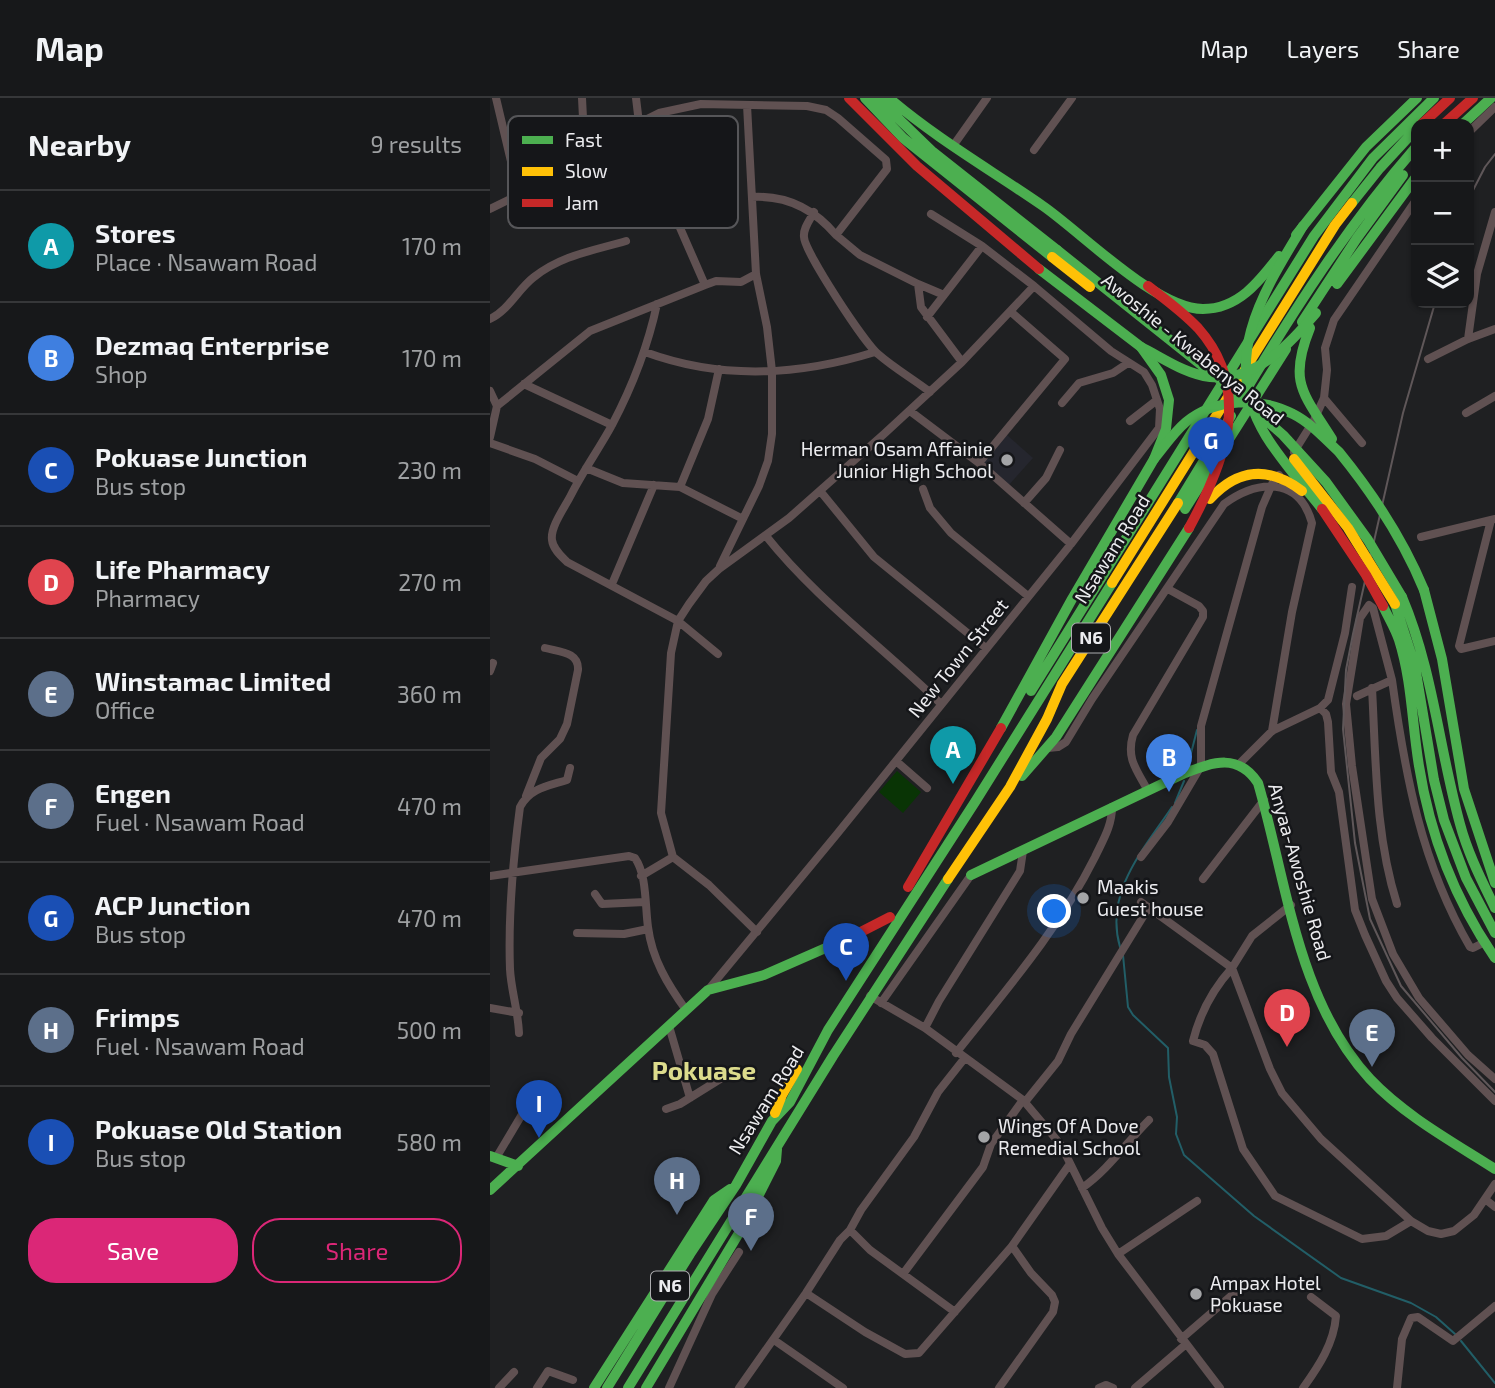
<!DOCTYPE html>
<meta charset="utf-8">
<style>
body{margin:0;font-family:"Exo 2",sans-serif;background:#202123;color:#f1f3f6}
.controls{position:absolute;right:21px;top:21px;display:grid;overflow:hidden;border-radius:14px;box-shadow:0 2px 5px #0004}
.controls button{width:63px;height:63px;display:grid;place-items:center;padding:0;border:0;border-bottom:2px solid #363739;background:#17181a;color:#f1f3f6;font:35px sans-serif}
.you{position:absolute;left:565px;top:814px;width:24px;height:24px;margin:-18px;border:5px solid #fff;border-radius:50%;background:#1a73e8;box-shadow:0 0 0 10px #1a73e833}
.badge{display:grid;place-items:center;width:46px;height:46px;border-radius:50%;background:#db2777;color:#fff;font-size:23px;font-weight:700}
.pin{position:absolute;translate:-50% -58px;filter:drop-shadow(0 2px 4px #0008)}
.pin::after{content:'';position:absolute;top:37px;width:24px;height:21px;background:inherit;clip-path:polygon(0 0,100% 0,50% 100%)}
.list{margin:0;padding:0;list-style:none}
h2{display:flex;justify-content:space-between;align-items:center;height:91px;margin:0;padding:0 28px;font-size:30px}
h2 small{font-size:23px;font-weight:400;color:#9ea0a2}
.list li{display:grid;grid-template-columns:46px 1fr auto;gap:21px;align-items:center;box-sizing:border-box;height:112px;padding:0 28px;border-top:2px solid #363739}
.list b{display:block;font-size:26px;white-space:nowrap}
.list p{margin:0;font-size:23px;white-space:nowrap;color:#9ea0a2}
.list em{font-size:23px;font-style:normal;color:#9ea0a2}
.actions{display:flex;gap:14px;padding:21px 28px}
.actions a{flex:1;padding:16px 0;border:2px solid #db2777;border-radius:28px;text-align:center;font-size:24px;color:#db2777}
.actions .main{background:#db2777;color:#fff}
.icon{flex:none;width:38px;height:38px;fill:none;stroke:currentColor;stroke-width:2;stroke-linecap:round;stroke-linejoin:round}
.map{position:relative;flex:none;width:1005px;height:1290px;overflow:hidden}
header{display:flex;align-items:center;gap:42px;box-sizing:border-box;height:98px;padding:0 35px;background:#17181a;border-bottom:2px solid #363739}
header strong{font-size:33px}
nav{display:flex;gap:38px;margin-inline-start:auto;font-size:24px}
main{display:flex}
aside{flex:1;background:#17181a}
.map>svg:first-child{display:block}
.built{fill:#25262e}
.green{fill:#093405}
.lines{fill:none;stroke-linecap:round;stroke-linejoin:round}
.stream{stroke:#225e67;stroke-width:2}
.street{stroke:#605152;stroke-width:8}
.fast{stroke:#4caf50;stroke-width:10}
.slow{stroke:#ffc107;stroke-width:10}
.jam{stroke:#c62828;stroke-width:10}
.rail{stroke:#5f5759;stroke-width:2}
.fast-bridge{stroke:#4caf50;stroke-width:10}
.slow-bridge{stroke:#ffc107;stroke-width:10}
.jam-bridge{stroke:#c62828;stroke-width:10}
.poi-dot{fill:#a4a5a7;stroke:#151619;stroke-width:2.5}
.labels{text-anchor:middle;stroke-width:5;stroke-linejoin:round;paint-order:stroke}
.shield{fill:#151619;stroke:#acacaf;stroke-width:2}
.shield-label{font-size:18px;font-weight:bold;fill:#ececef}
.street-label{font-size:19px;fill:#ececef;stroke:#151619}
.poi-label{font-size:19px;fill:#ececef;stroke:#151619;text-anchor:start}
.district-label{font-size:26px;font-weight:bold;fill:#dcdb8c;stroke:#151619}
.key{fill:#151619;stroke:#565659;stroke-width:2}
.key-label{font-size:19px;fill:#ececef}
</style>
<header>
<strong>Map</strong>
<nav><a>Map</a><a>Layers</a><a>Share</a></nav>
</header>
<main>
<aside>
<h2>Nearby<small>9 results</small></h2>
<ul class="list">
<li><span class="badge" style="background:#0f9aa8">A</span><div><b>Stores</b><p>Place · Nsawam Road</p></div><em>170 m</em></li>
<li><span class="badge" style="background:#3f7fe0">B</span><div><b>Dezmaq Enterprise</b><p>Shop</p></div><em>170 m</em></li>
<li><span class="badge" style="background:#1a4fb4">C</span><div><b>Pokuase Junction</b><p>Bus stop</p></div><em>230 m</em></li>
<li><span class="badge" style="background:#e0444e">D</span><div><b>Life Pharmacy</b><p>Pharmacy</p></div><em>270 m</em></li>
<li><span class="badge" style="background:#5c6f8a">E</span><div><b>Winstamac Limited</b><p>Office</p></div><em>360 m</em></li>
<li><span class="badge" style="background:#5c6f8a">F</span><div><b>Engen</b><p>Fuel · Nsawam Road</p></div><em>470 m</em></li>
<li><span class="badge" style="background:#1a4fb4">G</span><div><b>ACP Junction</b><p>Bus stop</p></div><em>470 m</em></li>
<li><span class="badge" style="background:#5c6f8a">H</span><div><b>Frimps</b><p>Fuel · Nsawam Road</p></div><em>500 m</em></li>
<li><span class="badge" style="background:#1a4fb4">I</span><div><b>Pokuase Old Station</b><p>Bus stop</p></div><em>580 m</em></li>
</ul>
<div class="actions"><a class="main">Save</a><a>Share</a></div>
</aside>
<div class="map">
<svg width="1005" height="1290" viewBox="0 0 1005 1290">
<rect width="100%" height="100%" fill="#1f2022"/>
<path class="built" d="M516,336L543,360L518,388L492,364Z"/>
<path class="green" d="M407,673L431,694L413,715L389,694Z"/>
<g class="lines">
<path class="stream" d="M699,663L707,632
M685,705L694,683
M630,849C614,794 654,751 682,709
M633,857L638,909L643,917L678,950L679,979L687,1019L686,1036L694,1057L764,1118L851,1180L921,1205L946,1219L965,1236
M971,1243L1005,1285"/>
<path class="street" d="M6,0L29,97
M92,0L95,60
M146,0L149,25
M979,34L1005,9
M463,48L497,0
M544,52L582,0
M163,84H170L215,187
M0,111L69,77L149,25L169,15L211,6L317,8L336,12L348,20L396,62L397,71L346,137C324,111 297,97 262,99
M324,114C320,122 313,130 314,139C314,153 375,246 388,256C404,270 423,281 440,294
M346,137L370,157L428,186L431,209L472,264
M428,186L454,197
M167,206C158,248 142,289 122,327C109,351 93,373 81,397C75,409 60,429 62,442C63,451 71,458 77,464L188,523L228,556
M437,219L492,148
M0,221C19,212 28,191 44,179C72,157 102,153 136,143
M978,241L987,176L1005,114
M155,254C231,282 308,278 385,254
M938,261L978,241L1005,231
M34,286L122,327
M0,293L7,308L0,339
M834,300L872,345
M572,305L589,285L623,275L638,265
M7,308L100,233L215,187L226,183L251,184L266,176
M420,313L489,365L581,446
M976,315L1005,298
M640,323L667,302
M0,345L45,361L88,383
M804,354L824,322L834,300L837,272L835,250L844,222L926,102
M489,365L575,261L521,214
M96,370L133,385L190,389L253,421
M190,389L218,321L229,271
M433,391L440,410L461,435L538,498
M331,394L384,459L496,550
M534,405L556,380L570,352
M1001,422L969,548L971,551L1005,543
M276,438C327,502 393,549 451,606
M931,439L1005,421
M230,468L269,388L278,363L282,336V273L277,229L266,176L257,7
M122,486L164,387
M0,573L3,565
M902,582C915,676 931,765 980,849L983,850L993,845
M882,590C886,662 885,737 907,806
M867,598L902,582L883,510L879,507L870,520L856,606L862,668L882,801L903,856L929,900L978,957L1005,981
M830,610L836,616L838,624L841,674L849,694L865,812L875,837L896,883L907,900L942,940L1005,1003
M558,650L568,649L576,644L602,601L734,406C767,382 809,378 822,425L802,514L782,633
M406,663L437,690
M749,666L782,633L830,610L838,602L855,535L862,489
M658,693C647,672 636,661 643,637L713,519V513L709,508L678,491
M36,698L51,660L70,641L77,626L88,572C89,554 70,554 55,550
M651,759L678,724L711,668V628L772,409L782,386L789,377
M0,778L139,758L145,760C157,777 155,808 158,829C162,861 178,887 196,912
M151,778L183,759
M713,781L774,702
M105,796L112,806L155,804
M651,804L742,870C722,892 710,915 703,943L715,947L723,956L753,1051L785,1098L872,1141L896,1138L921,1123
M801,807L762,838L742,870L780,971L792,995L831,1041L921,1123L938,1133L951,1136L964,1133L984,1117L1005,1086
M267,834L219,787L183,759L171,715L181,555L188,523L199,506L216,483L229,471L299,420L394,336L472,264L544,188L492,148L441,116
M87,835L134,836L158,831
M218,892L347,736L581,446L669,330L670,311L662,287L654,274L621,253L544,188
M380,898L435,930L533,1002L571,1047L612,1130L628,1156L730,1290
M391,905L481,777
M0,910L29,915
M179,928L200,1000
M435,930L449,903L530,773L533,753
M29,935C28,912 21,892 20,871C18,817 23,762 30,709C40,690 58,688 77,682L80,670
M466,955C516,892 569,831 605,759C613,742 622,728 622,709
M535,1004L568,963L581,936L659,809
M176,1011L190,1006L235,978
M6,1060L49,988
M592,1090C618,1072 636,1045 659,1022
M995,1101L1005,1109
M360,1132L380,1152L465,1214
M628,1156L707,1103
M413,1176L493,1069L501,1046L533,1002
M316,1195L375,1234L415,1256L429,1255L522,1148L579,1067
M691,1241L756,1185
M284,1242L353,1290
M9,1290L24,1274
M47,1290L58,1273L83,1282
M179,1290L222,1196L249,1154
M249,1290L316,1195L350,1142L360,1132L371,1112L424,1039L448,994L474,961
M509,1290L563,1214L565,1204L562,1197L541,1175L522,1148
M609,1290L616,1287L623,1290
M645,1290L695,1247
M813,1290C829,1268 844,1245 846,1218L821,1199
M907,1290L912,1241L921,1220L928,1219L963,1243L1005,1208"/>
<path class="fast" d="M375,0L413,40L562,159
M387,0L443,54L567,152
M399,0C447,41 501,72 553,108C592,135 666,211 713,211C748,211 769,184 789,158
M973,26L1001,0
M862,105L890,70L926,31
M806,137L876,49L927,0
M847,186L926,79
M812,224L867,140L913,77
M753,297C805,210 859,126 926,49
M688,405L741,318
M695,411L796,251
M934,492L952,561L974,691L1005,785
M912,499C943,572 949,650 970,726C978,756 992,783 1005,810
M905,506L925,568L944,682L954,722L976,780L1005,835
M893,508C898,519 905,530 909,542C922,583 922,626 929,668C940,737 965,802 1005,860
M541,593L824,138L883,60L944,0
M511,630L582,501L664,361L676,331L679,302L671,277L651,249L549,171
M532,678L566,639L699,430
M481,777L695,675C724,664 748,655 768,685C797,784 807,902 880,981C915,1018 963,1044 1005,1071
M0,1058L28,1068
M0,1092L218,892L274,877L363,838
M104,1290L224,1102L240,1091
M117,1290L200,1156L246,1087L282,1023L300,1004L338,932L485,704L622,485
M138,1290L343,958L458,781
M156,1290L252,1130L286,1063L287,1051"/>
<path class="slow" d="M622,485L845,127L862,105
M458,781L520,689L557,621L572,586L688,405
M285,1015L292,997L307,971"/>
<path class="jam" d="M359,0L427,68L549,171
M932,26L960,0
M954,26L983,0
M418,789L511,630
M363,838L400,819"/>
<path class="rail" d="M979,100L995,69L1005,56
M945,205L913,315L863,536L856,572L853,631L865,745L880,821L911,888L972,960L1005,994"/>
<path class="fast-bridge" d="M813,128C773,194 729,262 776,338C792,364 813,387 832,411
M567,152L724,277L793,337L836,384L878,442L912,499
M820,230C798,284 813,295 842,341
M651,249C673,260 695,276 720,279C766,284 799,246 826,215
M849,354C884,397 913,441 934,492
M664,361C674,349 684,334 696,324C725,300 771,299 803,316C821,325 835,341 849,354"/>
<path class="slow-bridge" d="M562,159L600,189
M804,361L858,430L905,506
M720,401C748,370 779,368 812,393"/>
<path class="jam-bridge" d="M658,188C675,201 693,214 708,230C764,293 734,366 699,430
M832,411L876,477L893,508"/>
</g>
<g class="poi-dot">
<circle cx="517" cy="362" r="7"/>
<circle cx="593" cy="800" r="7"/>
<circle cx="494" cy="1039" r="7"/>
<circle cx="706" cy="1196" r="7"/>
</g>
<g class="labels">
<g class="shield">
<rect x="582" y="525.5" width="38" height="29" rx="5"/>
<rect x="161" y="1173.5" width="38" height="29" rx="5"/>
</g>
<g class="shield-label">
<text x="601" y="546">N6</text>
<text x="180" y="1194">N6</text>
</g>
<g class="street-label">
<text transform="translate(703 251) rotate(39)" y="7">Awoshie - Kwabenya Road</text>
<text transform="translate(622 451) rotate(-58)" y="7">Nsawam Road</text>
<text transform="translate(468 560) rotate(-51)" y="7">New Town Street</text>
<text transform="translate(810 774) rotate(74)" y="7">Anyaa-Awoshie Road</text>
<text transform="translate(276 1002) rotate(-58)" y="7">Nsawam Road</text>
</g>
<g class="poi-label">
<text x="503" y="358" text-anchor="end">Herman Osam Affainie<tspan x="503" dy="22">Junior High School</tspan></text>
<text x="607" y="796">Maakis<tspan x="607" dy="22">Guest house</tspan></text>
<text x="508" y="1035">Wings Of A Dove<tspan x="508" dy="22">Remedial School</tspan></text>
<text x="720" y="1192">Ampax Hotel<tspan x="720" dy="22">Pokuase</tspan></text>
</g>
<g class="district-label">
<text x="214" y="982">Pokuase</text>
</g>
</g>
<rect x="18" y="18" width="230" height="112" rx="10" class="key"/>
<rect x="32" y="38" width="31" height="8" fill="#4caf50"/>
<rect x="32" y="69" width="31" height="9" fill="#ffc107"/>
<rect x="32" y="101" width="31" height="8" fill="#c62828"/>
<g class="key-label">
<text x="75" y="49">Fast</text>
<text x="75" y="80">Slow</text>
<text x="75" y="112">Jam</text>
</g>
</svg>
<div class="controls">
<button>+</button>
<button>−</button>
<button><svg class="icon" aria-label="layers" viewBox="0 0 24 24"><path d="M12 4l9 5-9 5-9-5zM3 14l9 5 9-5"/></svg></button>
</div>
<div class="you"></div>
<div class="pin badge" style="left:463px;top:686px;background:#0f9aa8">A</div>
<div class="pin badge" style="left:679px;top:694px;background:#3f7fe0">B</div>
<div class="pin badge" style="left:356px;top:883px;background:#1a4fb4">C</div>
<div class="pin badge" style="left:797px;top:949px;background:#e0444e">D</div>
<div class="pin badge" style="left:882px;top:969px;background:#5c6f8a">E</div>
<div class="pin badge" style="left:261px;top:1153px;background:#5c6f8a">F</div>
<div class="pin badge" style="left:721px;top:377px;background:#1a4fb4">G</div>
<div class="pin badge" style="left:187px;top:1117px;background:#5c6f8a">H</div>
<div class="pin badge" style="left:49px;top:1040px;background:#1a4fb4">I</div>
</div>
</main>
